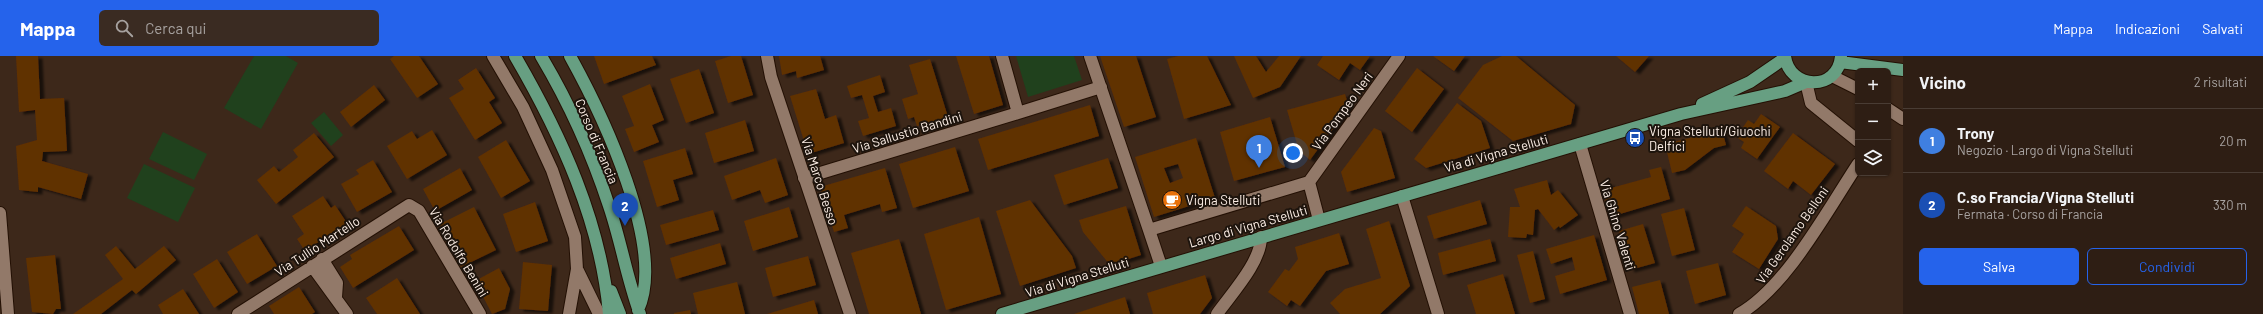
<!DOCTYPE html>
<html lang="it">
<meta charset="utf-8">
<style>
body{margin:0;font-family:Barlow,sans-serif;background:#3a2b22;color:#f1f3f6}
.controls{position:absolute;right:12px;top:12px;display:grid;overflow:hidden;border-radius:6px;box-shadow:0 1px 3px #0004}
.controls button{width:36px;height:36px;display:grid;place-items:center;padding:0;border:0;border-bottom:1px solid #493c34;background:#2e1e14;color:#f1f3f6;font:20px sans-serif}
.you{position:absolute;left:1293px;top:97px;width:14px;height:14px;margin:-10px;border:3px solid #fff;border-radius:50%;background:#1a73e8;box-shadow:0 0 0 6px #1a73e833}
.badge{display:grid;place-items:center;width:26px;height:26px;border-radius:50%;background:#2563eb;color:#fff;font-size:13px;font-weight:700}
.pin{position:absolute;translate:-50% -33px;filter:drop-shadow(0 1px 2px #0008)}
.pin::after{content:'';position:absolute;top:21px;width:14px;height:12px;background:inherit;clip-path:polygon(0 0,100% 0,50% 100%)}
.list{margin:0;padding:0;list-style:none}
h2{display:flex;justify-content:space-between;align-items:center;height:52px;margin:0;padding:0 16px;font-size:17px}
h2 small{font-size:13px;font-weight:400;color:#a7a2a0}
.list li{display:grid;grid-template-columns:26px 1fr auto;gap:12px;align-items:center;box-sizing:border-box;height:64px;padding:0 16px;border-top:1px solid #493c34}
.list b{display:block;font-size:15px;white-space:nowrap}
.list p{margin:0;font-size:13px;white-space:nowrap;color:#a7a2a0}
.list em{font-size:13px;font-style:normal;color:#a7a2a0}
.actions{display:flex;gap:8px;padding:12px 16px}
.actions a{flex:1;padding:9px 0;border:1px solid #2563eb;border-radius:6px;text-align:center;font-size:14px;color:#2563eb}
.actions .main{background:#2563eb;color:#fff}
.icon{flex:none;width:22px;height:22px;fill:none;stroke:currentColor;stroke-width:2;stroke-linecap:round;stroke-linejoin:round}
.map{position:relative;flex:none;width:1903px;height:258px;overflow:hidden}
header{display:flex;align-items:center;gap:24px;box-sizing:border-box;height:56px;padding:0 20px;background:#2563eb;color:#fff}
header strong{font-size:19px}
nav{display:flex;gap:22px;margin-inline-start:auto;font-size:14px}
.search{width:280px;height:36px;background:#3a2b22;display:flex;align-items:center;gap:10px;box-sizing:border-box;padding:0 14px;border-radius:6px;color:#a7a2a0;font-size:15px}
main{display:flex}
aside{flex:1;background:#2e1e14}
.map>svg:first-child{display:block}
.green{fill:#20411d}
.building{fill:#613004;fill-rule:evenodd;filter:url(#shadow)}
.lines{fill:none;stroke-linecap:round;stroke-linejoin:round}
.minor-casing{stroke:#231004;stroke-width:14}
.major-casing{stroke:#231004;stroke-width:14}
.minor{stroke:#927969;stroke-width:12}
.major{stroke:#679f82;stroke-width:12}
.labels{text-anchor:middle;stroke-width:4;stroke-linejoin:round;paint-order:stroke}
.street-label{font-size:13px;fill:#fdefe6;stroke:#1d140d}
.poi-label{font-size:13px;fill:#fdefe6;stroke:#1d140d;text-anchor:start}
</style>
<header>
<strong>Mappa</strong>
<div class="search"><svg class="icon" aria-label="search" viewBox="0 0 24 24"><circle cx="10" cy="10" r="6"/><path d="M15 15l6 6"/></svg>Cerca qui</div>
<nav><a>Mappa</a><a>Indicazioni</a><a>Salvati</a></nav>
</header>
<main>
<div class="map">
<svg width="1903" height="258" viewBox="0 0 1903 258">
<defs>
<filter id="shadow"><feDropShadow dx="4.5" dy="2.5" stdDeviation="1" flood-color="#0009"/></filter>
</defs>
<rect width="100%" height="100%" fill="#3d281a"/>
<path class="green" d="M254,0H286L298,7L261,73L224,52Z
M1016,0H1074L1082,24L1028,41Z
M324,56L343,79L331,90L311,67Z
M163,76L207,98L194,124L149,103Z
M144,108L195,132L178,166L127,142Z"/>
<path class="building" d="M16,0H38L40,43L64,42L67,95L43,96L42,105L88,118L81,143L38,131V136L19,134L16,90L37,84L35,54L19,56Z
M394,0H419L438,28L417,42L390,3Z
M594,0H652L656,9L604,28Z
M731,0H741L753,39L728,47L715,5Z
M779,0H820L824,14L797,22L796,15L782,19Z
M956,0H989L1003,49L974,58Z
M1100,0H1136L1156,61L1124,71Z
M1178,0H1207L1231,49L1184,63L1167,3Z
M1234,0H1256L1266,16L1279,0H1301L1280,31L1253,42Z
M1323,0H1370L1360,14L1350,7L1339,24L1317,9Z
M1433,0H1465L1454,15Z
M1502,0H1516L1575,49L1571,68L1513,85L1458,42L1483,9Z
M1616,0H1649L1635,16Z
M930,3L948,61L917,70L914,61L908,63L902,43L918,38L909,9Z
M476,12L495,42L489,46L502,67L475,84L449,42L464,33L458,24Z
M1417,12L1444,33L1412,76L1385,55Z
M699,13L714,57L686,67L670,23Z
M880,19L885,36L873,40L878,56L891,52L896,70L863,80L858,65L869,62L862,39L851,42L847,30Z
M650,28L664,64L652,69L659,86L634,96L625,73L634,70L622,40Z
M374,29L385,44L351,71L340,56Z
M816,33L825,63L836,59L844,87L808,98L790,40Z
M1345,38L1349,51L1310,104L1299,95L1287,54Z
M1457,47L1481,65L1490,92L1426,112L1414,103Z
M1090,49L1099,80L988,114L978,83Z
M1761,58L1780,71L1757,103L1741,92L1744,86L1736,81L1748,64L1754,68Z
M1270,61L1285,111L1234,125L1220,76Z
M745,64L754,95L714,107L705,77Z
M1374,72L1381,75L1395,122L1347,136L1341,116Z
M432,74L447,99L407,123L387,90L412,75L417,83Z
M1722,74L1726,89L1714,92L1685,114L1672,117L1665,88Z
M314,77L334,101L276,148L257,124L274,110L279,116L298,101L293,94Z
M1793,77L1835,108L1811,139L1793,125L1788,133L1764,115Z
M1196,82L1215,142L1154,161L1135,101ZM1178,108L1183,122L1170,127L1164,112Z
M506,84L530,125L501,142L478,101Z
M955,91L969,135L913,152L899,108Z
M685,92L693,118L673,124L679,144L657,151L643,105Z
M776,102L788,139L765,147L760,134L732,144L724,120Z
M1108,102L1118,132L1064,149L1054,119Z
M373,104L392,136L357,156L341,128L359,118L356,114Z
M1661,111L1670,143L1610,161L1601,129L1610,127L1611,132L1651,121L1649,114Z
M460,112L472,134L435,155L423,133Z
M885,112L897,152L882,156L880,148L844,159L848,172L834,176L820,131Z
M1547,124L1551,139L1558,134L1578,159L1560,172L1559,170L1554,174L1538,153L1535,154L1533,179L1527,178L1526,182L1508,181L1510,151H1520L1514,133Z
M323,140L331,152L335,149L347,167L305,195L297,183L304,178L292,160Z
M1030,144L1072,200L1076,212L1020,230L996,155Z
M1480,144L1487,168L1434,183L1427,160Z
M535,146L548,185L516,196L503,158Z
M1126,150L1141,199L1110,209L1083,176L1079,164Z
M1746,150L1776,170L1778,183L1759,213L1732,196L1744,178L1732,170Z
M474,151L496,194L461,211L440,168Z
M789,151L798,181L753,195L744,165Z
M1684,152L1695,194L1672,200L1661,158Z
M713,154L719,174L666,189L660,169Z
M979,161L1001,238L946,254L924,178Z
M1389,165L1410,230L1380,258H1340L1330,247L1345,233L1381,222L1366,173Z
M1643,168L1655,207L1630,214L1619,175Z
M399,170L414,194L353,232L340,211L352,203L350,199Z
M1339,177L1349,208L1326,215L1300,250L1291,244L1287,250L1268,236L1285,213L1289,215L1298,203L1295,191Z
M257,178L277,210L247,228L227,196Z
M1594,179L1607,224L1560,238L1555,220L1575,214L1572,201L1551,208L1546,193Z
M899,183L921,258H869L851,197Z
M1490,183L1496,205L1443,219L1438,197Z
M720,187L726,208L676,223L670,202Z
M116,190L135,213L164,190L176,204L136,238L132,234L101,258H73L123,223L105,199Z
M1533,195L1545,243L1530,247L1517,199Z
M55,199L61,253H56L53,258L32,256L26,202Z
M808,200L816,229L773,241L765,212Z
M217,203L238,236L214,252L193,218Z
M523,206L552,209L548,255L519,253Z
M1718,207L1726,239L1695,248L1686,215Z
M499,212L510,233L505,253L492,258L475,225Z
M1503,218L1515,258H1476L1467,229Z
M1205,219L1212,242L1200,258H1153L1147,237Z
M397,222L420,258H377L366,242Z
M1660,224L1669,258H1639L1632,231Z
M737,226L745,258H698L693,237Z
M299,231L315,256L312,258H274L269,250Z
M183,233L199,258H163L158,249Z
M1125,241L1130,258H1074Z
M814,244L818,258H767Z
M690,254L691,258H674V257Z"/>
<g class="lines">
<defs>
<path id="minor" d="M493,0L523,51L552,114L575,181L577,213L569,258
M767,0L771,21L850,258
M1002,0L1018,57L1101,31
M1090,0L1149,174
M1832,20L1858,33
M1806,26L1811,47L1858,85
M1888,53L1903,63
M1580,88L1630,258
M804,122L1018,57
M1309,126L1399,0
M1309,126L1319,164
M1402,140L1438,258
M0,157L8,258
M322,203L337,227L336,241
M312,210L347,258
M1161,210L1149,174L1309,126
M577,213L599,258
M238,258L409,149L419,155L480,258
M1217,258C1232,237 1261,206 1261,181
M1739,258C1786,232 1828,153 1858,108"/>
<path id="major" d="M515,0C561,79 601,166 609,258
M541,0C569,47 592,98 609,150C621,185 627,223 640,258
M570,0C601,56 667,192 638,254
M1785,0C1789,34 1838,36 1841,0
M1840,6L1903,14
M1702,48L1750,26L1785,2
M611,235L620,258
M1002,258L1681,58L1785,35L1806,26"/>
</defs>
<use href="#minor" class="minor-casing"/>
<use href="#major" class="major-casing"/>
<use href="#minor" class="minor"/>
<use href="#major" class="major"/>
</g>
<defs>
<symbol id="bus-disc" viewBox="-11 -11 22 22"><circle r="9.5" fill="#1a4fb4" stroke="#1d140d"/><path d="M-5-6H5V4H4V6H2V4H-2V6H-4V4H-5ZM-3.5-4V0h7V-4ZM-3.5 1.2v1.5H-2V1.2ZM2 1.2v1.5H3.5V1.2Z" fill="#fff"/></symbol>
<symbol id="cafe-disc" viewBox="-11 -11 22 22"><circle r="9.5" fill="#e8710a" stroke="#1d140d"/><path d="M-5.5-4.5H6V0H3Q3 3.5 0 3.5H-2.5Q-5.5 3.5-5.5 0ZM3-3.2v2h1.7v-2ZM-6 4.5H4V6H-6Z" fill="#fff"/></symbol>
</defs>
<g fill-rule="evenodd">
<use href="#bus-disc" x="1624" y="71" width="22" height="22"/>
<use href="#cafe-disc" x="1161" y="133" width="22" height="22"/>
</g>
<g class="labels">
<g class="street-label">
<text transform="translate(1342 55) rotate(-54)" y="5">Via Pompeo Neri</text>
<text transform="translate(907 76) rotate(-17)" y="5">Via Sallustio Bandini</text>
<text transform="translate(597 85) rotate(67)" y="5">Corso di Francia</text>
<text transform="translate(1496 97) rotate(-16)" y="5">Via di Vigna Stelluti</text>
<text transform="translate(820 125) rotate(72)" y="5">Via Marco Besso</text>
<text transform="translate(1618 169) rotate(73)" y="5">Via Ghino Valenti</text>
<text transform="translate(1248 170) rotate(-16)" y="5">Largo di Vigna Stelluti</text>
<text transform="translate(1792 179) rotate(-55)" y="5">Via Gerolamo Belloni</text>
<text transform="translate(317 190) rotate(-33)" y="5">Via Tullio Martello</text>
<text transform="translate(459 196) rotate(59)" y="5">Via Rodolfo Benini</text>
<text transform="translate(1077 221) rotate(-17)" y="5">Via di Vigna Stelluti</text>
</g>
<g class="poi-label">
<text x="1649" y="80">Vigna Stelluti/Giuochi<tspan x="1649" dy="15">Delfici</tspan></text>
<text x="1186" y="149">Vigna Stelluti</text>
</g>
</g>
</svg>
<div class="controls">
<button>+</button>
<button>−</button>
<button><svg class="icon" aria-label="layers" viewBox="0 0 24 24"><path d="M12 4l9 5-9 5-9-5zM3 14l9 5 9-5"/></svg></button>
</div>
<div class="you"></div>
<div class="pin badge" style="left:1259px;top:112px;background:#3f7fe0">1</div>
<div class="pin badge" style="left:625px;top:170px;background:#1a4fb4">2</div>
</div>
<aside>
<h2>Vicino<small>2 risultati</small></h2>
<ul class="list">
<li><span class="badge" style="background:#3f7fe0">1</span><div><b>Trony</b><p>Negozio · Largo di Vigna Stelluti</p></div><em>20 m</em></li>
<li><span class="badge" style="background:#1a4fb4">2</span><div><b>C.so Francia/Vigna Stelluti</b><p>Fermata · Corso di Francia</p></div><em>330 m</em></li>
</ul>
<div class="actions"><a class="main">Salva</a><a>Condividi</a></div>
</aside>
</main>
